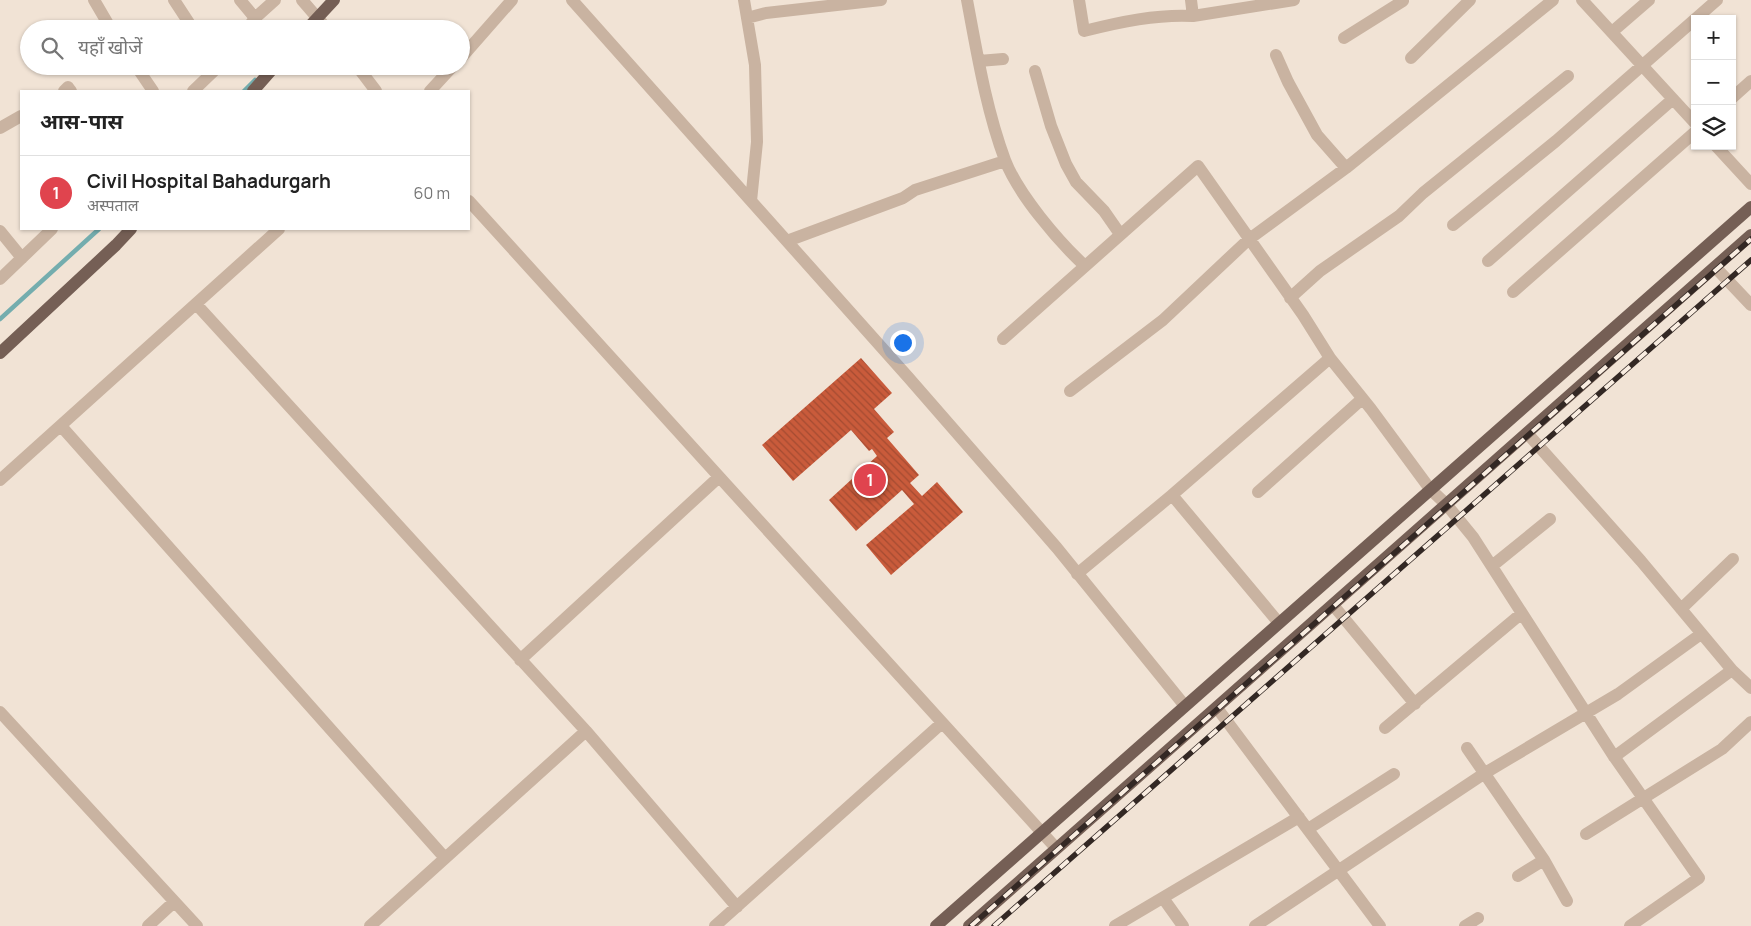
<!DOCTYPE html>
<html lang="hi">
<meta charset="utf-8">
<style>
body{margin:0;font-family:Manrope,"Noto Sans Devanagari",sans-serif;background:#f6f6f6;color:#222}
.controls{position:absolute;right:15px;top:15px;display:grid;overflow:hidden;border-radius:0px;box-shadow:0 1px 4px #0004}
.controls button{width:45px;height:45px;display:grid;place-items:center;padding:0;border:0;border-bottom:1px solid #e0e0e0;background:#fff;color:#222;font:25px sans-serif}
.you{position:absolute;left:902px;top:342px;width:18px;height:18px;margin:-12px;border:4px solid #fff;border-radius:50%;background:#1a73e8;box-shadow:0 0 0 8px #1a73e833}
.badge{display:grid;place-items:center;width:32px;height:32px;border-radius:50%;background:#1a73e8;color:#fff;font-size:16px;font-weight:700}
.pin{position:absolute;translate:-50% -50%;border:2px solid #fff;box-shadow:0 1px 5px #0006}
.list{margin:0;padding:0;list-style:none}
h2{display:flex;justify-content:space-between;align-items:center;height:65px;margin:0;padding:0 20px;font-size:21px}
h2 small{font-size:16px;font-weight:400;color:#767676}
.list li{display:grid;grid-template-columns:32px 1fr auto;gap:15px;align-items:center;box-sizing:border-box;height:75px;padding:0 20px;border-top:1px solid #e0e0e0}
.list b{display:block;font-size:19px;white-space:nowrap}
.list p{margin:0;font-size:16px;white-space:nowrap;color:#767676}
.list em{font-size:16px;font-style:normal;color:#767676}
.icon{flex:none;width:28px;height:28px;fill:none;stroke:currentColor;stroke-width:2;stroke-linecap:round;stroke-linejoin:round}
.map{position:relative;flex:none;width:1751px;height:926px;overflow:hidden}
.search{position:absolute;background:#fff;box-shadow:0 1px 4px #0004;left:20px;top:20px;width:450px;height:55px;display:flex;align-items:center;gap:12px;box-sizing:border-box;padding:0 18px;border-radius:28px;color:#767676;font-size:19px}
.panel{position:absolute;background:#fff;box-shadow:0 1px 4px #0004;left:20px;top:90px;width:450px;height:140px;border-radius:0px}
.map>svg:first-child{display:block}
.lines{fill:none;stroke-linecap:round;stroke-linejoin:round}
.stream{stroke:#74adae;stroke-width:4.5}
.building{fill:url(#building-back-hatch)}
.minor{stroke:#c9b3a1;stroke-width:12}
.major{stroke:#755f55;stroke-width:12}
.rail-casing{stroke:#332824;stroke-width:5.5}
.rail{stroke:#f9ede1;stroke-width:4;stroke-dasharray:11;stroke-linecap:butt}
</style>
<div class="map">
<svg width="1751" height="926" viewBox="0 0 1751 926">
<defs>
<pattern id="building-back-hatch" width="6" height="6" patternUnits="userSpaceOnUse" patternTransform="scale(1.25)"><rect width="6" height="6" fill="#c95b3b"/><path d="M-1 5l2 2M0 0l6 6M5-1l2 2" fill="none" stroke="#a44b31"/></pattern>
</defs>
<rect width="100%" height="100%" fill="#f1e3d5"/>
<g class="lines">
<path class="stream" d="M244,91L255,80
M0,319L99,229"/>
</g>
<path class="building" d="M861,358L892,393L874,409L894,432L887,438L919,475L910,483L922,496L937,482L963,512L891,575L866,545L914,504L902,490L856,531L829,500L877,456L872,449L869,451L851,430L793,481L762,445Z"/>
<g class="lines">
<path class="minor" d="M94,0L111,29
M174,0L193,29
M240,0L255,18
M302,0L327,29
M572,0L908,377L1057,548L1185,706
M744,0L755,65L757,142L751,201
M967,0C977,53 986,109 1005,160C1018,194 1058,241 1085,266
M1079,0L1084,31C1120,22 1157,14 1193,16
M1191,0L1193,16L1294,0
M1582,0L1695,123
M747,18L766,13L881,0
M247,29L255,18L275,0
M1612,32L1649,0
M1344,38L1403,1
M1276,55L1288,82L1317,135L1346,168
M461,58L512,0
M1411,58L1470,0
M979,61L1003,59
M136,66L153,91
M357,66L376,91
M1035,71L1051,126L1066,164L1076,182L1104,211L1120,234
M64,91L68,87L71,91
M193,91L218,67
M430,91L453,66
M1732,98L1751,81
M0,128L21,116
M1716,146L1751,184
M469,201L1056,848
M1453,225L1556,141L1717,0
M0,231L22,258
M787,241L903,198L915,190L1005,161
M1488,261L1673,99
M1715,267L1751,305
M0,279L52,229
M1513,292L1695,132
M1290,298L1320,271L1399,216L1423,193L1568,76
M196,304L586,731L737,907
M1003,339L1198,166L1303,315L1330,358
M1070,391L1163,320L1248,240L1346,168L1553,0
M61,426L445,858
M1527,433L1641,561L1732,670L1751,688
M0,480L279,229
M1258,492L1362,399
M1492,566L1550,519
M1077,574L1172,495
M1333,605L1415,704
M1681,609L1733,559
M1279,623L1172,495L1330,358L1371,409L1430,489L1446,504L1473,537L1613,755L1699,878L1630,926
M520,660L719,477
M1217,708L1380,926
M0,712L197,926
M1385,728L1522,613
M1467,748L1544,860L1567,901
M1614,757L1732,670
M1308,829L1394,774
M1586,834L1722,749L1751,722
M1518,876L1544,860
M1163,898L1183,926
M148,926L174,902
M370,926L586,731
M715,926L942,723
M1115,926L1299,817
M1255,926L1485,773L1618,694L1701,634
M1465,926L1478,918"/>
<path class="major" d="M307,29L334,0
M253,91L275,66
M0,353L116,245L131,229
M936,926L1751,207
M969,926L1751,235"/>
<defs>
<path id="rail" d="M971,926L1751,239
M994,926L1751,260"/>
</defs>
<use href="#rail" class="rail-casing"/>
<use href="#rail" class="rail"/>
</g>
</svg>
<div class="controls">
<button>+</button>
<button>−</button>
<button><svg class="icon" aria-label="layers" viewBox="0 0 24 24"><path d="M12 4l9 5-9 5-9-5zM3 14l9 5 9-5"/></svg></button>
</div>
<div class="you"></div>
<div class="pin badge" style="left:870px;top:480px;background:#e0444e">1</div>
<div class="search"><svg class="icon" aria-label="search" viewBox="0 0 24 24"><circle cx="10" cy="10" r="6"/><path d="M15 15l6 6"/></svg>यहाँ खोजें</div>
<section class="panel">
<h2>आस-पास<small></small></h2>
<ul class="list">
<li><span class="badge" style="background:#e0444e">1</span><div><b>Civil Hospital Bahadurgarh</b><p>अस्पताल</p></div><em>60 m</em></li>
</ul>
</section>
</div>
